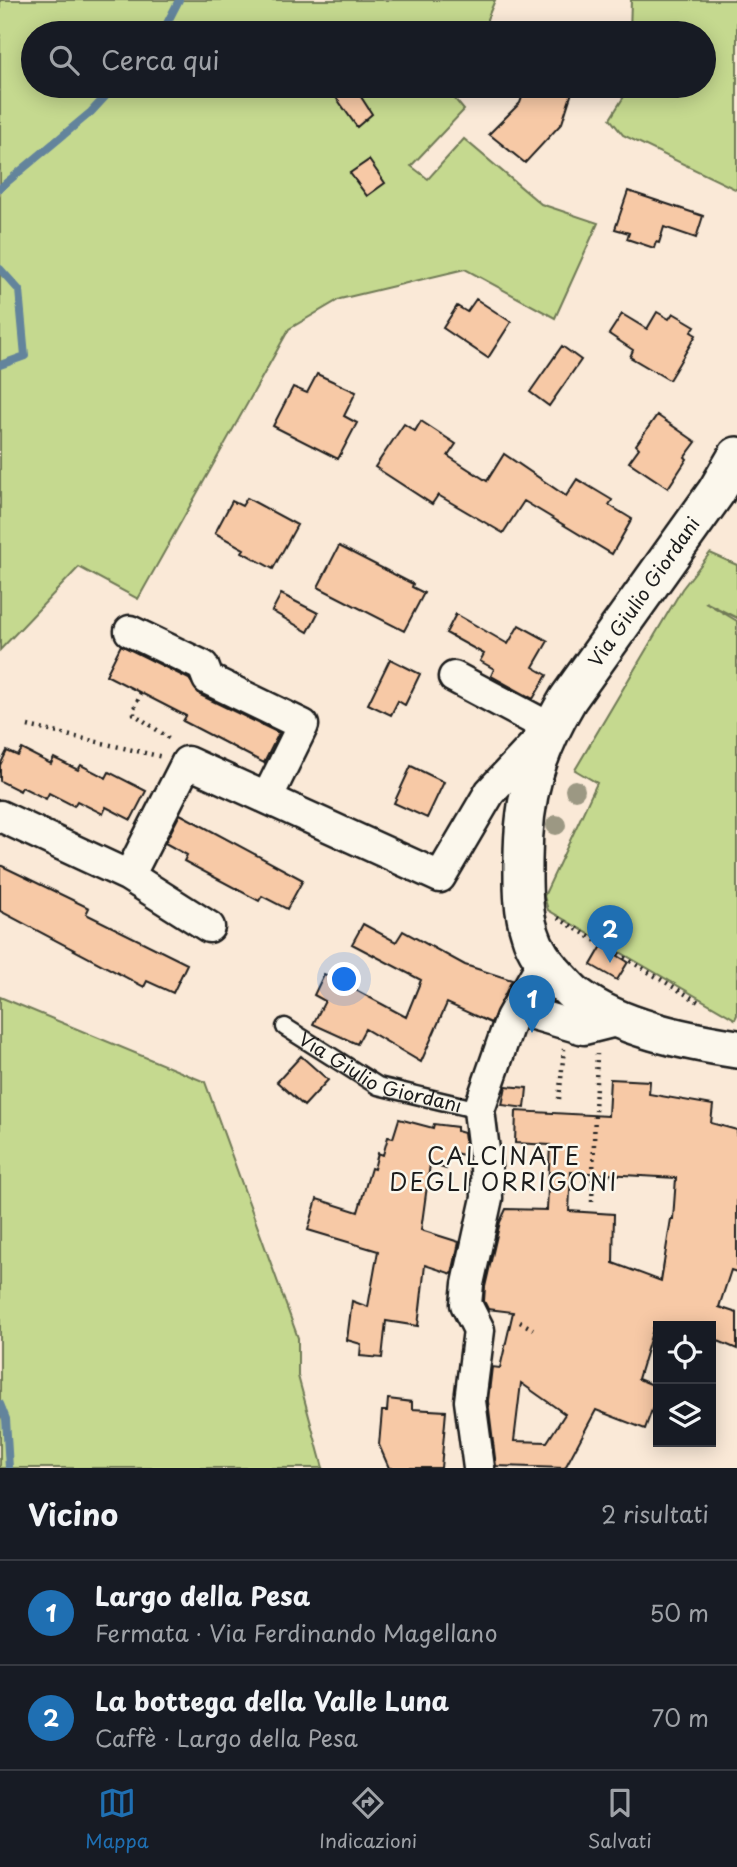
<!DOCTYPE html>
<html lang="it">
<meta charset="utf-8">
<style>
body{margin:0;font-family:"Playpen Sans",sans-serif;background:#20242c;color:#f1f3f6}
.controls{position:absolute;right:21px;bottom:21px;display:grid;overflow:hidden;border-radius:0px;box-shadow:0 4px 18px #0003}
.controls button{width:63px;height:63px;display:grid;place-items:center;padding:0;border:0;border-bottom:2px solid #363941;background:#171b24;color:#f1f3f6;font:35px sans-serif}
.you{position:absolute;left:345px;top:980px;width:24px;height:24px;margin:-18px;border:5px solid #fff;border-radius:50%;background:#1a73e8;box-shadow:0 0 0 10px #1a73e833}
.badge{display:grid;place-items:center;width:46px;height:46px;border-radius:50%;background:#1f6fb2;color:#fff;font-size:23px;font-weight:700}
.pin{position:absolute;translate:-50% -58px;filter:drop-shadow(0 2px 4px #0008)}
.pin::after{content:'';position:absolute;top:37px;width:24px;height:21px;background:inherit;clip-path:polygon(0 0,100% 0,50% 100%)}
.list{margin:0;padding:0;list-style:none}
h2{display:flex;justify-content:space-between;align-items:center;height:91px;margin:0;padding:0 28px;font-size:30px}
h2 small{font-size:23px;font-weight:400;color:#9ea1a6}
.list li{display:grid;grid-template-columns:46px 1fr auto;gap:21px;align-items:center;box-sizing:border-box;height:105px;padding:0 28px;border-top:2px solid #363941}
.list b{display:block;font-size:26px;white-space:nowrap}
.list p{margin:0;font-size:23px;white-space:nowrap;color:#9ea1a6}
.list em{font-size:23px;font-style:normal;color:#9ea1a6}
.icon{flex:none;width:38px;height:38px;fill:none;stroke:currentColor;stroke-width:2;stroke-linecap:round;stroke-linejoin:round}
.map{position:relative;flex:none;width:737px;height:1468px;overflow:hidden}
.search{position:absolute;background:#171b24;box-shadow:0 4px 18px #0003;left:21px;right:21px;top:21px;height:77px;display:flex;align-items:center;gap:18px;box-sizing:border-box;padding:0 24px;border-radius:38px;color:#9ea1a6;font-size:26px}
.sheet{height:301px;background:#171b24}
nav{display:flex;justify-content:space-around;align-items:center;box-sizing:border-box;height:98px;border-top:2px solid #363941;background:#171b24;font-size:19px;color:#9ea1a6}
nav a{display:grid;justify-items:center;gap:4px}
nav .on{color:#1f6fb2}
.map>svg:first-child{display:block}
.green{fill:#c5d98f;stroke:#707a56;stroke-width:2}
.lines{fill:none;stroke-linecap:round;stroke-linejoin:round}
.stream{stroke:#63849c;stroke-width:8}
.building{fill:#f7c9a6;stroke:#1c1c1c;stroke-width:2;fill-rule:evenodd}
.service-casing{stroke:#1c1c1c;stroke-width:21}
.minor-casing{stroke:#1c1c1c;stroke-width:35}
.tertiary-casing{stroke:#1c1c1c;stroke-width:42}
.path{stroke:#1c1c1c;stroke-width:4.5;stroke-dasharray:2 5;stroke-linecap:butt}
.service{stroke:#fbf7ec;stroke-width:16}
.minor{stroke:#fbf7ec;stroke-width:30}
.tertiary{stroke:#fbf7ec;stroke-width:37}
.tree{fill:#9c9883}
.labels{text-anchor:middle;stroke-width:5;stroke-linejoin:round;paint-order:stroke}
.street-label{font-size:19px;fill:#1c1c1c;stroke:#fbf7ec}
.quarter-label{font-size:23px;letter-spacing:2px;fill:#1c1c1c;stroke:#fbf7ec}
</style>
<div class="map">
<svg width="737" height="1468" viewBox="0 0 737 1468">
<rect width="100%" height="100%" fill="#fae9d7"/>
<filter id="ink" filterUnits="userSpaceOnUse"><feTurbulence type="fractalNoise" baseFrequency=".0143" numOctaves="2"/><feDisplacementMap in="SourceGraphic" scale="14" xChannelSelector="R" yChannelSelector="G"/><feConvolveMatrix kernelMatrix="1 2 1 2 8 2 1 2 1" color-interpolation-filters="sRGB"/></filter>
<g filter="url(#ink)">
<path class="green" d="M0,0H495L487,19L488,33H33V86H462L454,98L464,110L411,166L428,179L464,139L541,204L598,223L555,318L465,269L340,299L289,329L138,599L79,567L0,650Z
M631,0H737V190L623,135L610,119L628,90V86H704V33H630Z
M710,553L737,565V618L705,602L737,621V1015L735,1019L548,910L544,896L597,783L575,770L682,589Z
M0,997L205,1082L298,1338V1376L323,1468H0Z"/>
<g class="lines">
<path class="stream" d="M162,33L179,0
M0,188L91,112L115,86
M0,269L19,290L25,356L0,365
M0,1404L6,1419L9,1468"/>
</g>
<path class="building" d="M328,86H354L372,114L357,127Z
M526,86H574L562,123L525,163L489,134L520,103Z
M369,160L385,183L367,196L350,173Z
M628,191L703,216L696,238L664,227L659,243L656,242L654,248L627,239L629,233L615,229Z
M476,299L511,322L488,358L443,328L457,306L467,312Z
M657,312L669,319L673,313L695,326L691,332L696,335L669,380L630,357L633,350L609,334L622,314L647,329Z
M562,346L581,360L549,406L530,392Z
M317,374L356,392L344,416L357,423L338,459L273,426L293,387L307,393Z
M657,415L696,442L685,457L687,459L668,488L629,462L639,448L636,445Z
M421,421L456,444L448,456L487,481L504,454L566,496L577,479L612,500L609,505L632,519L612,554L524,501L503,533L438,495L432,504L375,467L404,424L415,431Z
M247,498L297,525L273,569L242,552L244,549L215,533L232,501L242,506Z
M339,546L413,584L412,587L424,593L404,631L318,587Z
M281,594L318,613L308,632L272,611Z
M456,614L508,644L519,625L548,641L533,667L547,675L533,699L491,676L494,669L480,661L484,654L446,633Z
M121,645L189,679L200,695L279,733L264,763L183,721L186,716L106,675Z
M390,659L420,674L405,705L398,701L391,715L368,704Z
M22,749L51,764L54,758L78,770L81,765L106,778L109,772L146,791L131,820L106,807L103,814L77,801L74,806L49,793L46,799L22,787L20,791L0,781V765L7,751L18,756Z
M411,766L444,782L427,818L394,803Z
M180,814L303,880L287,909L262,896L259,901L184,861L187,855L165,843Z
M0,865L89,908L86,914L187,964L173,993L147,981L144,987L0,911Z
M363,924L396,942L403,931L465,965L512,980L491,1023L447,1003L421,1062L365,1029L357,1044L313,1024L325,1001L314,995L324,974L333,978L335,975L352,985L350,987L406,1017L421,980L352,944Z
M602,946L628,962L617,980L591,965Z
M301,1056L328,1080L304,1106L277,1082Z
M610,1079L650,1081L649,1094L713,1105L711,1123L737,1130V1272L731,1270L719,1307L737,1313V1349L711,1338V1326H654L638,1379L658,1387V1393L645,1429L596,1410L565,1468L496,1466L488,1401L492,1367L500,1368L513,1312L488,1309L484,1301L485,1287L500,1222L506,1209L547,1210L550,1145L515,1143L516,1111L608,1116ZM571,1172L676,1178L673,1219H671L661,1281L613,1263L614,1214L569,1211ZM521,1383L565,1414L547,1442L514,1441Z
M506,1086L527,1088L525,1108L502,1105Z
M399,1119L433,1128L434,1124L457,1127V1131L464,1133L467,1156L451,1152L446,1169L430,1164L421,1230L459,1242L452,1274L425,1265L418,1326L386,1321L382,1358L360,1356L361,1344L347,1340L352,1301L368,1307L378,1251L308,1230L317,1199L358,1212L371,1168L374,1169L378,1153L383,1155L388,1137L393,1138Z
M388,1399L412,1402V1409L446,1411L441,1468H389L379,1445L382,1411H387Z"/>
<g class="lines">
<defs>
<g id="service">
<path id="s1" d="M285,1027L378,1086L479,1110"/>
</g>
<path id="minor" d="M130,631L203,666L208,679L303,725L267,798
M0,816L129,876L187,762L440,877L490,792L550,728L454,677
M129,876L209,927
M516,1009L584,1029L620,1020
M479,1468L470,1401L479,1330L466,1304L468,1284L487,1198L486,1167L479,1110L511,1018L543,962"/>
<path id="tertiary" d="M737,456L716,492L568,699C536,753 523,796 523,860C523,884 522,909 530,933C535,951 546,964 558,977C564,983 570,991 577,996C619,1028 686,1041 737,1049"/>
</defs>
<use href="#service" class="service-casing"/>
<use href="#minor" class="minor-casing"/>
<use href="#tertiary" class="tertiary-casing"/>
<path class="path" d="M141,693L134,708V714L173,741
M28,726L163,757
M558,918L702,1004
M559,1099L564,1049
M592,1202L597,1054
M520,1322L533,1329"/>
<use href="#service" class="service"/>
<use href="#minor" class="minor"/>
<use href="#tertiary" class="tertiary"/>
</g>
<g class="tree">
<circle cx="575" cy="790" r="10"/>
<circle cx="556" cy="825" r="10"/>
</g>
</g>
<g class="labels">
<g class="street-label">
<text transform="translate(644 592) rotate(-55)" y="7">Via Giulio Giordani</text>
<text dy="7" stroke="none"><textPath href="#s1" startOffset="107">Via Giulio Giordani</textPath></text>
</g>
<g class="quarter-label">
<text x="504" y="1165">CALCINATE<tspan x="504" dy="26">DEGLI ORRIGONI</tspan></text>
</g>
</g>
</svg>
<div class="controls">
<button><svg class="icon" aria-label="locate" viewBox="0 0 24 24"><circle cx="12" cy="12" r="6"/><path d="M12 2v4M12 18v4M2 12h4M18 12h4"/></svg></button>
<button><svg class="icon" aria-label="layers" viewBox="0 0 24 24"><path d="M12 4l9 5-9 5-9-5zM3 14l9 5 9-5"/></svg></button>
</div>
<div class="you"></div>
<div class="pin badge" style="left:532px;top:1033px">1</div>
<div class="pin badge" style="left:610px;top:963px">2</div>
<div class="search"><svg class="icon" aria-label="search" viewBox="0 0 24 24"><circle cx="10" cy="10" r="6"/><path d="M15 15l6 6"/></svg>Cerca qui</div>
</div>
<section class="sheet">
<h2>Vicino<small>2 risultati</small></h2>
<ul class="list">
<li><span class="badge">1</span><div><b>Largo della Pesa</b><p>Fermata · Via Ferdinando Magellano</p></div><em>50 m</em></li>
<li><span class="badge">2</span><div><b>La bottega della Valle Luna</b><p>Caffè · Largo della Pesa</p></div><em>70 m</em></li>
</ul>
</section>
<nav>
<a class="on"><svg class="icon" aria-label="map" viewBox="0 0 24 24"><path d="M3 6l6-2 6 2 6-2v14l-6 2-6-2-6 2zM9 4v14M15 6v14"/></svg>Mappa</a>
<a><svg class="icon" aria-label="directions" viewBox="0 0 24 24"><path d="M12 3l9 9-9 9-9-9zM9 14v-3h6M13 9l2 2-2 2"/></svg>Indicazioni</a>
<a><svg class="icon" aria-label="saved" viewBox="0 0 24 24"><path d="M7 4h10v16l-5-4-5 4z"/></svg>Salvati</a>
</nav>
